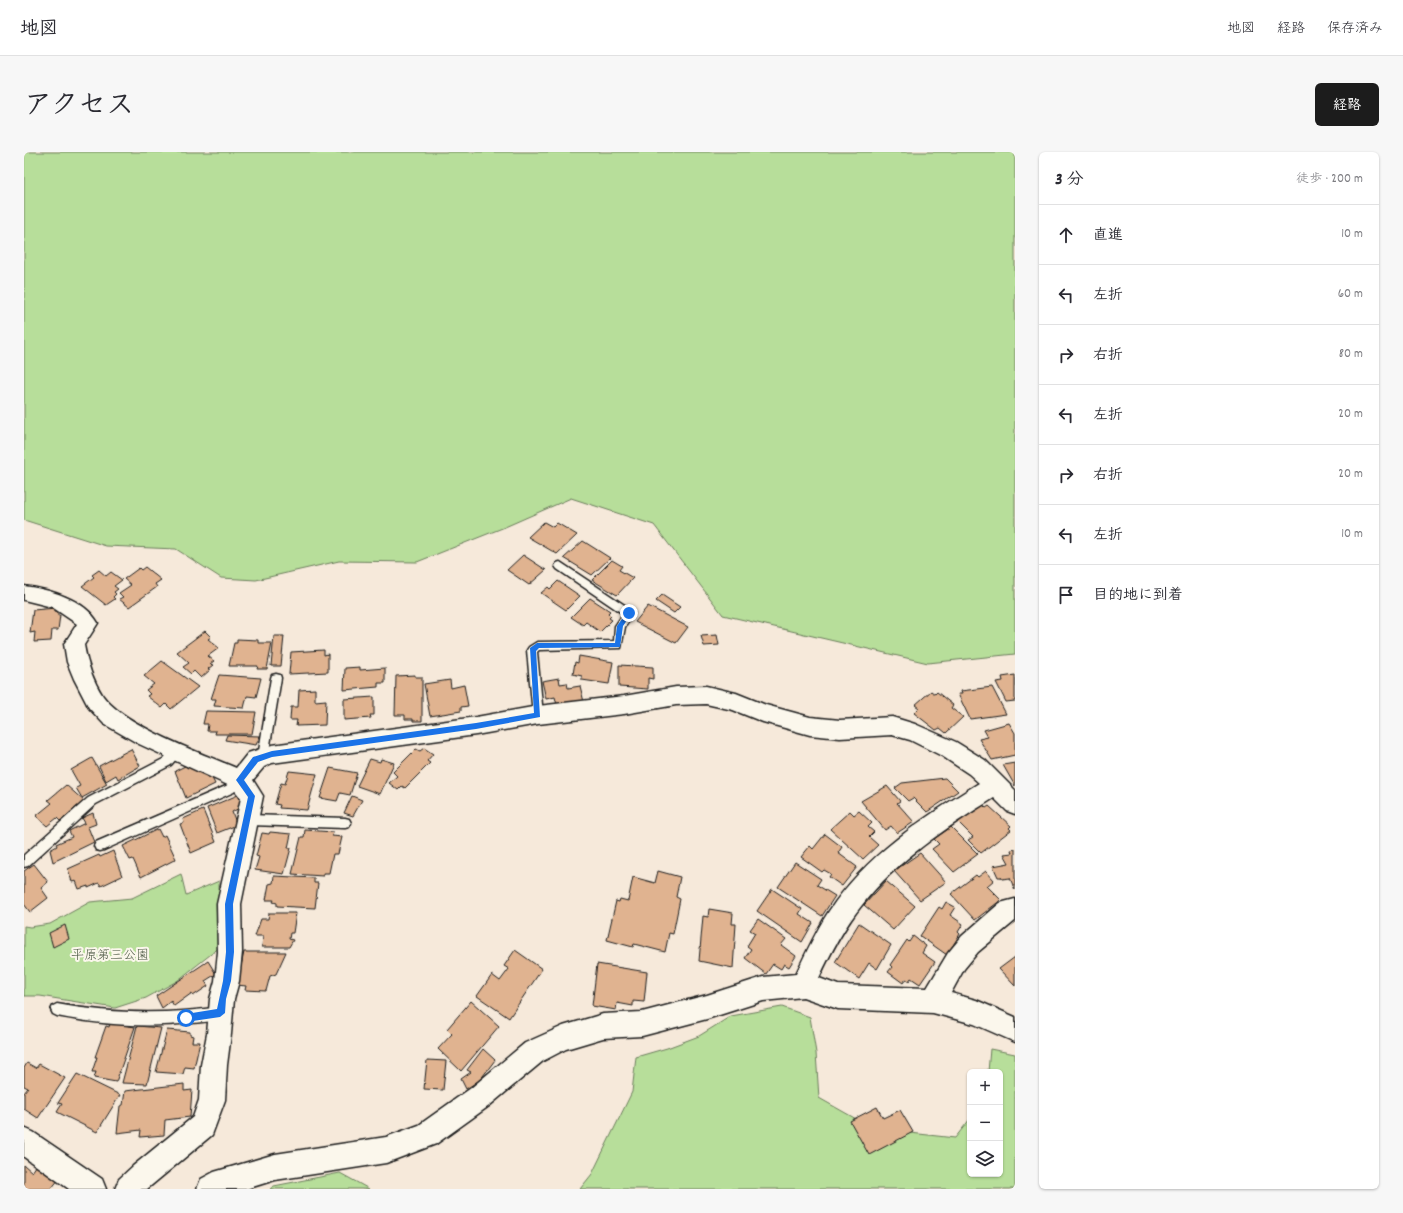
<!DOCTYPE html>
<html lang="ja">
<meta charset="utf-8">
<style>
body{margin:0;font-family:Dekko,"Klee One",sans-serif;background:#f7f7f7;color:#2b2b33}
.controls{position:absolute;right:12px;bottom:12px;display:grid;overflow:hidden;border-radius:6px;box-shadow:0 1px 3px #0004}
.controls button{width:36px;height:36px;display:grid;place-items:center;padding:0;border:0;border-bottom:1px solid #e1e1e2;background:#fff;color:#2b2b33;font:20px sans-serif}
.stop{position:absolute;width:12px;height:12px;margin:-9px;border:3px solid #1a73e8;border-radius:50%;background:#fff}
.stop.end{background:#1a73e8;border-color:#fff;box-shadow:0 1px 4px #0008}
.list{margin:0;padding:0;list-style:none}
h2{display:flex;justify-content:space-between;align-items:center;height:52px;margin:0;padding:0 16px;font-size:17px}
h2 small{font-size:13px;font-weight:400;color:#7c7c81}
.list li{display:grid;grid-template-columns:26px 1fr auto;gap:12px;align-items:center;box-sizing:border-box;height:60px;padding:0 16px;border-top:1px solid #e1e1e2}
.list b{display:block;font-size:15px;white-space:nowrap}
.list em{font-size:13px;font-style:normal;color:#7c7c81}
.icon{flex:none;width:22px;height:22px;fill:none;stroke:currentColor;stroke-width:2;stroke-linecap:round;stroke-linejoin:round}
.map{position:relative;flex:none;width:991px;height:1037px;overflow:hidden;border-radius:6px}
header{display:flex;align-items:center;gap:24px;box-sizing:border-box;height:56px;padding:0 20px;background:#fff;border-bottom:1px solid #e1e1e2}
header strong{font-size:19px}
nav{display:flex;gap:22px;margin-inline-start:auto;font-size:14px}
.intro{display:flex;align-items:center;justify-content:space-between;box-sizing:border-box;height:96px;padding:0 24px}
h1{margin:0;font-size:28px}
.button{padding:10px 18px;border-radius:6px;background:#1c1c1c;color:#fff;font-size:14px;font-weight:700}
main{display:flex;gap:24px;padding:0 24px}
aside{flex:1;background:#fff;border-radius:6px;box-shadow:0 1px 3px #0004}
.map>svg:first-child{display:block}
.green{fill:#b7de9a;stroke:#6a7d5b}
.building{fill:#e0b390;stroke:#1c1c1c}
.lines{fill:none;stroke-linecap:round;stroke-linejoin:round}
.lane-casing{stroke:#1c1c1c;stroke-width:3}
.street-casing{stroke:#1c1c1c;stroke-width:3}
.lane{fill:#fbf7ec;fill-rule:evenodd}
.street{fill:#fbf7ec;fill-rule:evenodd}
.route{fill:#1a73e8}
.labels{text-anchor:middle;stroke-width:4;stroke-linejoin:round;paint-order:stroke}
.park-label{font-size:13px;fill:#4a5642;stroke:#fbf7ec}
</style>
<header>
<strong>地図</strong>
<nav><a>地図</a><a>経路</a><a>保存済み</a></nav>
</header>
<div class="intro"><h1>アクセス</h1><a class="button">経路</a></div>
<main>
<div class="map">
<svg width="991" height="1037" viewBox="0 0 991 1037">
<rect width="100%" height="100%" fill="#f6e9da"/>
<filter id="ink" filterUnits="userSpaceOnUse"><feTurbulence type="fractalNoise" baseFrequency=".025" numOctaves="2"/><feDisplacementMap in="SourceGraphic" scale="8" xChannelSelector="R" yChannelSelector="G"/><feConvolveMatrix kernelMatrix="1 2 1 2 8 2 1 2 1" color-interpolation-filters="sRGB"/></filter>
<g filter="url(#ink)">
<path class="green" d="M0,0H991V502L904,511L699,463L630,373L547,346L481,375L393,410L315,409L232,428L197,426L152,397L82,394L0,368Z
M157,722L162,743L195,729L196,795L153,829L122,846L91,856L16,844H0V774L6,775L26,772L66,750L108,746Z
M758,855L786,865L792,901L795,946L850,977L931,986L946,967V1022H976V920H964L966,897L991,902V1037H556L568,1022L608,940L612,905L643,896L675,884L707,864Z
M316,1021L345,1037H246L250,1034Z"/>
<path class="building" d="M520,370L529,375L533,371L553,383L533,402L504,385Z
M559,389L586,406L568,423L540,406Z
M499,403L522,418L505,433L483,418Z
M588,408L598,414L595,418L609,426L593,443L568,428Z
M121,415L137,428L131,432L133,435L105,455L95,447L99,445L95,441L107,433L100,427L115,416L117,418Z
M75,418L82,424L87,420L98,428L90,434L94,437L90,440L92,442L89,445L91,447L82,453L58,434L70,425L68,423Z
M534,429L556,444L542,458L517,441L524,435L526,437Z
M638,443L656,455L650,461L632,449Z
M566,446L586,459L584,461L587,464L585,466L588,468L576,480L562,470L559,473L547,465Z
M624,454L664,475L652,491L611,470Z
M32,456L31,459H34V464L36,463L34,478H28L27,489L10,490L11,480L6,481L9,458Z
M181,479L187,485L184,487L195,496L184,504L190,509L186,512L189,513L184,517L186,518L177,526L170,519L167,522L159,515L165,511L153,500Z
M693,483L695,493L680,494L677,484Z
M250,484H260L257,514H247Z
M213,487L234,488V491H248L243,517H233L234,514H205L210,491H213Z
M300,498V503L304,502V520L265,522L267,500Z
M555,504L589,510L585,532L558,528V524L549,522L551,510L554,511Z
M138,509L174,535L147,557L142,552L138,556L123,544L126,542L122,538L130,532L120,524Z
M595,513L629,515V527L624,526V537L595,535Z
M336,515V518L361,516V531H354V535L320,538L321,516Z
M195,523L237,526L232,545L223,544L220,556L190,554L192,547H187Z
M391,523V525H398V569H389V567H381V563H371L372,524Z
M991,523V549L982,550L972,530L979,529L978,525Z
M535,526L536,532L543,531L544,536L556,534L560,550L533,553L531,545L522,547L518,529Z
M426,528L427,536L440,533L444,554L437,555V559L406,564L400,532Z
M968,535L982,562L946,567L934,542H938L937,539Z
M291,537V549L302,548L301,573L272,574L273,568H266L267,555H274L275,538Z
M907,539L911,542L913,540L929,553L927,556L939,565L922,581L916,576L912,578L890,561L895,556L891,553Z
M350,545V563H346L347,566L320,568V547Z
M182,559L232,560L228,582H191L192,579H183L184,572H179Z
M985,571L991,581V603L968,608L955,587L964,585L960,578Z
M203,583L236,584L232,593L201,588Z
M400,596L409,602L403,609L406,611L381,636L378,634L374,638L365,631L373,624L369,620L392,597L396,599Z
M107,597L116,614L94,627L92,623L82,629L75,614Z
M68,606L83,632L58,646L52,636L56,634L47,618Z
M346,607L356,610L357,607L370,611L356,642L333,634Z
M991,611V634L979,613Z
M163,613V616L169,613L172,619L178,616L185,620L191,632L162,646L151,619Z
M306,616L333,621L326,643L316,641L313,649L296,646Z
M265,619L293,622L283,658L255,656L256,653L251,652L257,631L261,632Z
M921,626L934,639L903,660L889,646L884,649L871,636L878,631Z
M42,633L60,649L36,669L33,666L23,674L12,664L28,651L24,648Z
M863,634L876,649L873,651L890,670L873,681L867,674L861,678L837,649Z
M214,643L219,654L208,660L213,673L193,681L183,656Z
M328,644L338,648L329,664L320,661Z
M958,652L962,656L965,654L987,674L985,676L987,678L957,701L944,688L949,685L934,670Z
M179,658L192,690L167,701L156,672L160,671L159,667Z
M826,659L830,663L835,659L848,671L844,675L850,680L845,685L854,693L839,707L806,677Z
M69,661L72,672L64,675L70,690L29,710L26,698L33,694L32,692L48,685L45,679L61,671L58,666Z
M927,675L954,702L930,720L908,697L915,692L910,687Z
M134,677L138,685L141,683L152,707L117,725L109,707L106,708L99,694Z
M281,678L309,680L308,684L318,685L314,702H309L305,721H299V724L268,722L277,685H280Z
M246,680L267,682L264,696H267L260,722L231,718L235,705L232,704L238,681L245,682Z
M801,682L818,695L814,701L833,715L818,734L805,725L807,722L800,718L798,720L777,705L786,694L789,697Z
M991,697V738L986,726L978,727L977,725H974L969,714L985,711L980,702L988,701L987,698Z
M89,699L98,724L77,734L75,731L64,736V734L55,737L52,729L48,730L44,717L75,703L76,705Z
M896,701L922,730L896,748L870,719Z
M771,710L797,727L793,733L811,744L798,764L754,735Z
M10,712L24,730L17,736L24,746L6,760L0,752V719Z
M634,719L656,725L652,745L656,747L649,782L645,781L641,800L610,792L609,795L583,788L592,749L595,750L596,747L604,749L609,725L631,731Z
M962,719L970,728L963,734L977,748L951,768L927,742L952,723L954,725Z
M250,724L290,726V731H294L291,756L253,754V751L249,750L250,748H242L245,732L249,731Z
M862,729L891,754L869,778L840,753Z
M748,737L778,757L775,762L789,771L778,790L733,759Z
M922,750L931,755L926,763L939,772L934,780L936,782L923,803L896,784L915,755L918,757Z
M685,757L709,761L708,772H712L709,816L675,809L679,764L684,765Z
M245,761H272L269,781H266L265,787L269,788L265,795H238L239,784H231L237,767H244Z
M734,767L762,787L757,793L772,804L765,815L760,812L757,817L749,812L742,822L721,806L727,797L723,794L731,781L726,778Z
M835,771L867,793L853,817L845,811L835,827L811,810Z
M41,773L45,787L29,795L25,781Z
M889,784L902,794L898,801L911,810L896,832L887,826L885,829L882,827L879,831L864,820L868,815L866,813L883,788L885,790Z
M491,798L518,817L485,866L453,844L468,823L476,829L485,817L480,814Z
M220,800H262L252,822L246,824L242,839L221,838L222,834L213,833Z
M991,805V834L975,817Z
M184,809L192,822L181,829L184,834L169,844L168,841L150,854L147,849L138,856L132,844Z
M573,812L623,820L620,850L609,849V854L593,851L592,858L568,854Z
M447,849L475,874L437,919L414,897L428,882L423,877Z
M86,871L111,875L92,930L70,926L72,920H68L73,905H71L82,874L85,875Z
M113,874L137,876L123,932L98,931Z
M143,878L166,880V883L169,884L168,890H176L170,916L161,915L159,922L132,920Z
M459,897L471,908L456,928L442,937L437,927L447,920L443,918Z
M403,908L422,909L419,938L400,937Z
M3,911L12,916L15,912L41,926L14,966L0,957V941L4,936L0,934V916Z
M53,922L96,943L73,980L33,960L38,952L34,951Z
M160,932V939L168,938L166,965L141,968L140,983L116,985L117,978L93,981L96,954L99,953L101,939Z
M853,955L859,966L876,958L889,980L845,1003L826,969Z
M15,1010L35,1027L27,1037H0V1013L8,1020Z"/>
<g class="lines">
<defs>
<path id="lane" d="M536,410L608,458L610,461L601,475L597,496L515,498L513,500L519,563L518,566L514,567L510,566L509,563L503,498L505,495L513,490L590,489L591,474L599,462L533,417L531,414L533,411Z
M252,522L256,523L257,526L244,605L243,608L239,610L235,608L234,605L247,526L248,523Z
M154,594L158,596L159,599L147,613L72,652L4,714L0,715V703L64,646L139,607L150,596Z
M216,623L220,625L221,628L210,640L80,698L76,699L72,698L70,694L72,690L202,634Z
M223,663L321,666L325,667L327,671L325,675L321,676L223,673L219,672L217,668L219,664Z
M33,852C88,862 141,863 197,855L201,857L203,861L201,865C191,870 179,870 168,871C122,876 78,873 33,864L29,862L27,858L29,854Z"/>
<path id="street" d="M0,434C24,437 61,447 74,471L60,493C63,511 69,529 79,544C101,574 177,601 212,616L224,601L248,593L452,565L514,554L600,544L652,535L682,534L712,541L742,553L786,565L816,568L868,565L891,572L932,590L961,608L991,638V662L983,659L970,646C922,676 873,708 838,753C820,775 807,800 795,826L814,833L903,836L924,801L938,784L976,751L991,747V769L954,800L940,817L927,841L952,848L991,865V890L950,872L909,861L814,857L779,845L739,849L683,867L618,884L579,886L542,897L519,909L465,954L412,992L362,1011L251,1028L222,1037H173L177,1027L190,1020L251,1002L362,985L395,973L447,936L501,891L539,874L579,862L618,860L683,843L739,825L772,822C782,801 792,779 805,759C842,703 899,666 955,631L945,622L918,604L886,588L868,583L816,586L786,583L739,570L709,558L682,552L652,553L600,562L514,572L452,583L248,611L240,615L229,628L239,644L217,752L218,800L215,829L210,847L207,882L203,913L201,948L188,983L123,1037H91L95,1027L109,1014L169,965L175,948L177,913L183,882L186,847L191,829L194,800L193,752L217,646L208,635L115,592L80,572L65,556L50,527L43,510L40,492L53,472L28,455L0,448Z
M0,976L9,980L78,1027L82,1037H45L0,1005Z"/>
</defs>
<use href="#lane" class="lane-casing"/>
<use href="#street" class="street-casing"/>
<use href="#lane" class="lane"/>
<use href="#street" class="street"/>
</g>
</g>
<path class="route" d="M605,459L608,461L599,474L596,495L515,496L512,499L516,565L452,577L248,605L234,610L220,628L231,644L209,752L210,800L207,829L202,847L201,861L196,865L162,870L160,869L158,866L162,862L193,857L199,829L202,800L201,752L224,645L212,628L229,605L248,599L452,571L510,561L506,496L513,491H591L593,474L603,460Z"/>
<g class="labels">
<g class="park-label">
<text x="86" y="807">平原第三公園</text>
</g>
</g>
</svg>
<div class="controls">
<button>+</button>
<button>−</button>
<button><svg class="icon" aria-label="layers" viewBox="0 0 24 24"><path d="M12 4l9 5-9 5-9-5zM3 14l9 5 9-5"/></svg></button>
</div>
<div class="stop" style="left:162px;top:866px"></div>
<div class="stop end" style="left:605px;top:461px"></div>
</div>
<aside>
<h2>3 分<small>徒歩 · 200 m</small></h2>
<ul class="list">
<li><svg class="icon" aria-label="ahead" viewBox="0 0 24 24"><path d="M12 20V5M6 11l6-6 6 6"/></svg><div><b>直進</b></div><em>10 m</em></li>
<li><svg class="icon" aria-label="left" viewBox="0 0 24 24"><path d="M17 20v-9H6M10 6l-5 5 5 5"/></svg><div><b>左折</b></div><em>60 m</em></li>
<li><svg class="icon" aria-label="right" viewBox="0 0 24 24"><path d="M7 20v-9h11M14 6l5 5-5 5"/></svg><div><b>右折</b></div><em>80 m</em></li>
<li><svg class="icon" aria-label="left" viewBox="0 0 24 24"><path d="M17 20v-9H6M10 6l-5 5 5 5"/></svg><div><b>左折</b></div><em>20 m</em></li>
<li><svg class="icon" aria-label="right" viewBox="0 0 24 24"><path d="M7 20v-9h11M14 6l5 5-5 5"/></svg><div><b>右折</b></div><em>20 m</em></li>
<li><svg class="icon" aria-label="left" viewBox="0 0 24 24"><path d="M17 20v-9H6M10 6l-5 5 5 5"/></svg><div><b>左折</b></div><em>10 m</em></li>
<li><svg class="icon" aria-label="arrive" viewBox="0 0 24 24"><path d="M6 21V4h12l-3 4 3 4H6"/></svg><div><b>目的地に到着</b></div></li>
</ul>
</aside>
</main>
